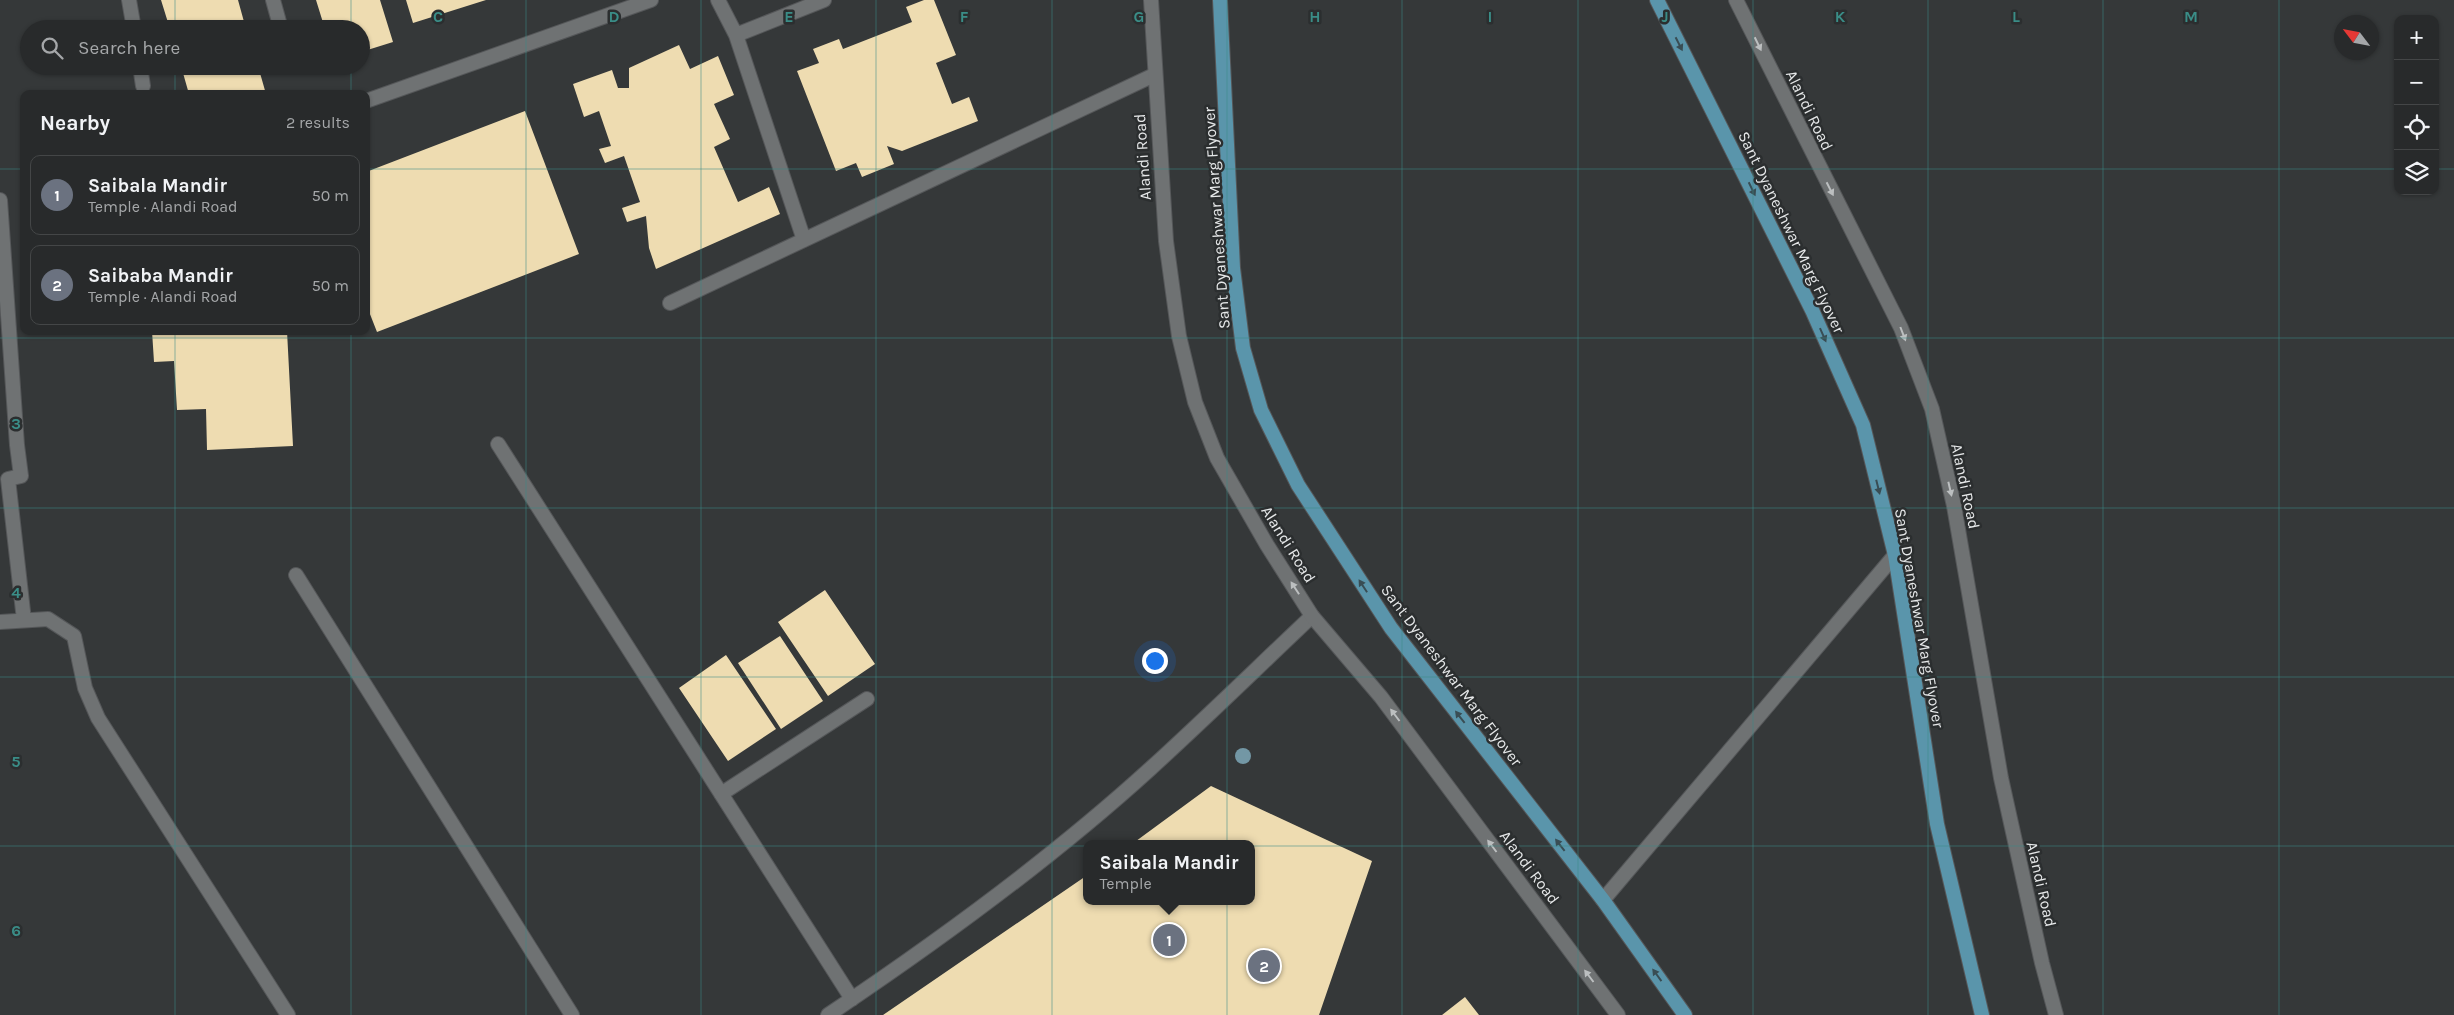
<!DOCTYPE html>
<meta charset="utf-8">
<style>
body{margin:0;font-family:Karla,sans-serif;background:#303233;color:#f1f3f6}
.controls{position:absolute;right:15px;top:15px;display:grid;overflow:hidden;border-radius:10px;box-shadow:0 1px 4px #0004}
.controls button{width:45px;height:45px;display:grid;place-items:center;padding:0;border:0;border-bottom:1px solid #444647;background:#282a2b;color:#f1f3f6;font:25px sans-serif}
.compass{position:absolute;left:2334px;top:15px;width:45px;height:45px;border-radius:50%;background:#282a2b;box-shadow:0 1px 4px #0004;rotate:302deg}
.you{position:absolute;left:1154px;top:660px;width:18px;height:18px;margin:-12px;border:4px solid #fff;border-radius:50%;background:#1a73e8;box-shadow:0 0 0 8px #1a73e833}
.badge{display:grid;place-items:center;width:32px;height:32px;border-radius:50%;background:#deb133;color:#fff;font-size:16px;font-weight:700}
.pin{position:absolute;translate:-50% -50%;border:2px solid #fff;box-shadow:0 1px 5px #0006}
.popup{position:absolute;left:1083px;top:840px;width:172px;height:65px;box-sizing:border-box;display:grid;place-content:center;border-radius:10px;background:#282a2b;filter:drop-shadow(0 1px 4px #0005);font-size:16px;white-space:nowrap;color:#a5a7a9}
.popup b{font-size:19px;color:#f1f3f6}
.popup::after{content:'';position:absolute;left:50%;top:100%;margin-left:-10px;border:10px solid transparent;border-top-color:#282a2b}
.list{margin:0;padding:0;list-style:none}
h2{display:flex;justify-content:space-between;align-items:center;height:65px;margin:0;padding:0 20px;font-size:21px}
h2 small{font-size:16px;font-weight:400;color:#a5a7a9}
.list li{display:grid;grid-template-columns:32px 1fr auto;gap:15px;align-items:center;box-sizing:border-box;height:80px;margin:0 10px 10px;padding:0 10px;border:1px solid #444647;border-radius:10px}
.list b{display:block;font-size:19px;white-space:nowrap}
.list p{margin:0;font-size:16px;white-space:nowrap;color:#a5a7a9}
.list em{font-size:16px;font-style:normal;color:#a5a7a9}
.icon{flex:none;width:28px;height:28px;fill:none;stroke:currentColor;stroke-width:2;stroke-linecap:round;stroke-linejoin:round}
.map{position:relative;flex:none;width:2454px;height:1015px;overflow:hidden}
.search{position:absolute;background:#282a2b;box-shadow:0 1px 4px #0004;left:20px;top:20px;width:350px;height:55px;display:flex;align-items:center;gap:12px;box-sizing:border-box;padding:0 18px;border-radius:28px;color:#a5a7a9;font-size:19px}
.panel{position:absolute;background:#282a2b;box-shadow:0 1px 4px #0004;left:20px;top:90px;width:350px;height:245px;border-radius:10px}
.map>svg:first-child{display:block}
.building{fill:#eedcb1}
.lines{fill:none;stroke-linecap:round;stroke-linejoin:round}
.service-casing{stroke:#555759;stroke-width:16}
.minor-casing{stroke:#555759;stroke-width:16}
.tertiary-casing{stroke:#555759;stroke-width:16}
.primary-casing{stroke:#555759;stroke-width:16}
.service{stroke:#6f7273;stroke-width:14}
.minor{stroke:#6f7273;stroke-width:14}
.tertiary{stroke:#6f7273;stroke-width:14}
.primary{stroke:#5a95ab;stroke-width:14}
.tree{fill:#7397a5}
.oneway{fill:#394d54}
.oneway2{fill:#bcbfc0}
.grid{fill:none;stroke:#3a8d87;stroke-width:1;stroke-opacity:0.55}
.labels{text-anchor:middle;stroke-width:5;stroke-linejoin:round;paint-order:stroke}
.street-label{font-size:16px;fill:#e6e8e9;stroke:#2b2e2f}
.grid-label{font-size:16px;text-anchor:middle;font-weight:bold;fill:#3a8d87;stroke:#2b2e2f;stroke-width:5;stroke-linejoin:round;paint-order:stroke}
</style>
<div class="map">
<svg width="2454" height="1015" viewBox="0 0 2454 1015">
<rect width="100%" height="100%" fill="#353839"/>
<path class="building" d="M161,0H238L246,29H170Z
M316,0H380L393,42L361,52V29H325Z
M406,0H486L413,23Z
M924,0H934L956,55L936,63L952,104L969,97L978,121L902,151L887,146L894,164L862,177L856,163L836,171L797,71L819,63L813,49L839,39L843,49L912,22L906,7Z
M679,45L690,69L718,56L734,95L714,104L730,139L714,147L738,202L769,187L780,214L656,269L649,248L646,216L627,222L622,208L640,202L624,156L605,163L599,149L611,146L599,111L584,117L573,84L612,70L618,88H629V68Z
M181,66H258L266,94H189Z
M525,111L579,254L377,332L366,304V172Z
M152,331H287L293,446L207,450L206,409L177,410L174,361L154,362Z
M825,590L875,664L828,696L778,622Z
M780,636L823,701L781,729L738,663Z
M726,655L776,729L728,761L679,688Z
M1211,786L1372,861L1319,1015H883L1086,876V901H1252V844H1132Z
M1465,997L1479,1015H1442Z"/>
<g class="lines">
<defs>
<path id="service" d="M718,0L736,35L804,240
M736,35L824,0
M366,101L651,0
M670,303L1154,75"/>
<path id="minor" d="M129,0L134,29
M273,0L281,29
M140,66L143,86
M0,200L17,445L21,476L8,479L24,620
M498,444L852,999
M296,575L572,1015
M0,622L48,619L74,636L85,688L98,718L288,1015
M721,794L867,699
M1603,900L1895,555
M828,1015C940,940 1050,860 1150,769C1205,719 1258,667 1312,616"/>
<path id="tertiary" d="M1151,0L1166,241L1179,336L1195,402L1217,458L1267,545L1312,616L1381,697L1618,1015
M1736,0L1901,328L1932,409L1954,506L2001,778L2042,963L2056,1015"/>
<path id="primary" d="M1220,0L1233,268L1243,348L1261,410L1298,485L1391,628L1603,900L1685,1015
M1657,0L1812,310L1863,425L1895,555L1937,824L1982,1015"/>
</defs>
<use href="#service" class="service-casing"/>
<use href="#minor" class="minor-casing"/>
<use href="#tertiary" class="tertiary-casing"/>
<use href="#primary" class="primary-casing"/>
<use href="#service" class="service"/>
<use href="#minor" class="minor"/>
<use href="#tertiary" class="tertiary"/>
<use href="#primary" class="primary"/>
</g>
<circle class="tree" cx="1243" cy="756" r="8"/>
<defs><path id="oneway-solid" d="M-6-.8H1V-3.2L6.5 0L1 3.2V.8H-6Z" transform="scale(1.25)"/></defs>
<g class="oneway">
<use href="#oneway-solid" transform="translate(1679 44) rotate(63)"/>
<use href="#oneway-solid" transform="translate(1752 189) rotate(64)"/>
<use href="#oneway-solid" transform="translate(1823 335) rotate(66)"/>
<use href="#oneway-solid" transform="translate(1878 487) rotate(76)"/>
<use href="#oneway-solid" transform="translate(1363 586) rotate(-123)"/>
<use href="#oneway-solid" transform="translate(1460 717) rotate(-128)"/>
<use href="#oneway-solid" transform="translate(1560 845) rotate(-128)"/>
<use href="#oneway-solid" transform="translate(1657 975) rotate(-126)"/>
</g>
<g class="oneway2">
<use href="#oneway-solid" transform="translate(1758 44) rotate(64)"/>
<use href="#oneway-solid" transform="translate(1830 189) rotate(63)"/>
<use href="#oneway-solid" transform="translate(1903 334) rotate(69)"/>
<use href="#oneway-solid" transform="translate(1950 489) rotate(77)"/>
<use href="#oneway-solid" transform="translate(1295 588) rotate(-123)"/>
<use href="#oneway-solid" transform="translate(1395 715) rotate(-127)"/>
<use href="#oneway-solid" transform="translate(1492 846) rotate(-127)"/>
<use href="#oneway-solid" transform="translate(1589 976) rotate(-127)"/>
</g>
<path class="grid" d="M175,0V29M351,0V29M526,0V1015M701,0V1015M876,0V1015M1052,0V1015M1227,0V1015M1402,0V1015M1578,0V1015M1753,0V1015M1928,0V1015M2103,0V1015M2279,0V1015M175,66V94M351,66V94M0,169H24M366,169H2398M2435,169H2454M175,331V1015M351,331V1015M0,338H2454M0,508H2454M0,677H2454M0,846H2454"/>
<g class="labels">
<g class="street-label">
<text transform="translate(1810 110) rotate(64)" y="6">Alandi Road</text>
<text transform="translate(1142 157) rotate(-94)" y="6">Alandi Road</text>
<text transform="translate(1216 218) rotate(-94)" y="6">Sant Dyaneshwar Marg Flyover</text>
<text transform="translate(1792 232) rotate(64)" y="6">Sant Dyaneshwar Marg Flyover</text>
<text transform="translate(1966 486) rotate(78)" y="6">Alandi Road</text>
<text transform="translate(1289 544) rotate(58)" y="6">Alandi Road</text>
<text transform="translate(1920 618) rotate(80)" y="6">Sant Dyaneshwar Marg Flyover</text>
<text transform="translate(1452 675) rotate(53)" y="6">Sant Dyaneshwar Marg Flyover</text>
<text transform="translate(1530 867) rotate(53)" y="6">Alandi Road</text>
<text transform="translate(2042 884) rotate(77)" y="6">Alandi Road</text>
</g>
</g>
<g class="grid-label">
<text x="438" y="22">C</text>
<text x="614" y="22">D</text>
<text x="789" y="22">E</text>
<text x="964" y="22">F</text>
<text x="1139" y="22">G</text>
<text x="1315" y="22">H</text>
<text x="1490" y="22">I</text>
<text x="1665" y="22">J</text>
<text x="1840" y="22">K</text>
<text x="2016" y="22">L</text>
<text x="2191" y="22">M</text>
<text x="16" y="429">3</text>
<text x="16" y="598">4</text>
<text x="16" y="767">5</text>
<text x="16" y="936">6</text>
</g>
</svg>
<div class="controls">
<button>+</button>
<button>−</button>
<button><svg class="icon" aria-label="locate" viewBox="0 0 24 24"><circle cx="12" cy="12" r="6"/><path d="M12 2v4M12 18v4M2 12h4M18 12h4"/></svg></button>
<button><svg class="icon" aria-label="layers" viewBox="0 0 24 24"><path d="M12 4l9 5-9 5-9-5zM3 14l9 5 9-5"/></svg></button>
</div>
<svg class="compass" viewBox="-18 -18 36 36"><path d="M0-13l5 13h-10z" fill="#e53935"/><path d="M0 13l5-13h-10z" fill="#a5a7a9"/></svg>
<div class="you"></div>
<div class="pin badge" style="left:1169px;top:940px;background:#6b7280">1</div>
<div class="popup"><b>Saibala Mandir</b>Temple</div>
<div class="pin badge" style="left:1264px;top:966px;background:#6b7280">2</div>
<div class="search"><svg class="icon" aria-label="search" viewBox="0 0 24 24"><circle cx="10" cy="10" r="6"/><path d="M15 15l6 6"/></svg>Search here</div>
<section class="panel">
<h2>Nearby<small>2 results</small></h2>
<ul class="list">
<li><span class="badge" style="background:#6b7280">1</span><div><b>Saibala Mandir</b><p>Temple · Alandi Road</p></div><em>50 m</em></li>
<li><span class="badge" style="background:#6b7280">2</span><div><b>Saibaba Mandir</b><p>Temple · Alandi Road</p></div><em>50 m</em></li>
</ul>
</section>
</div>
